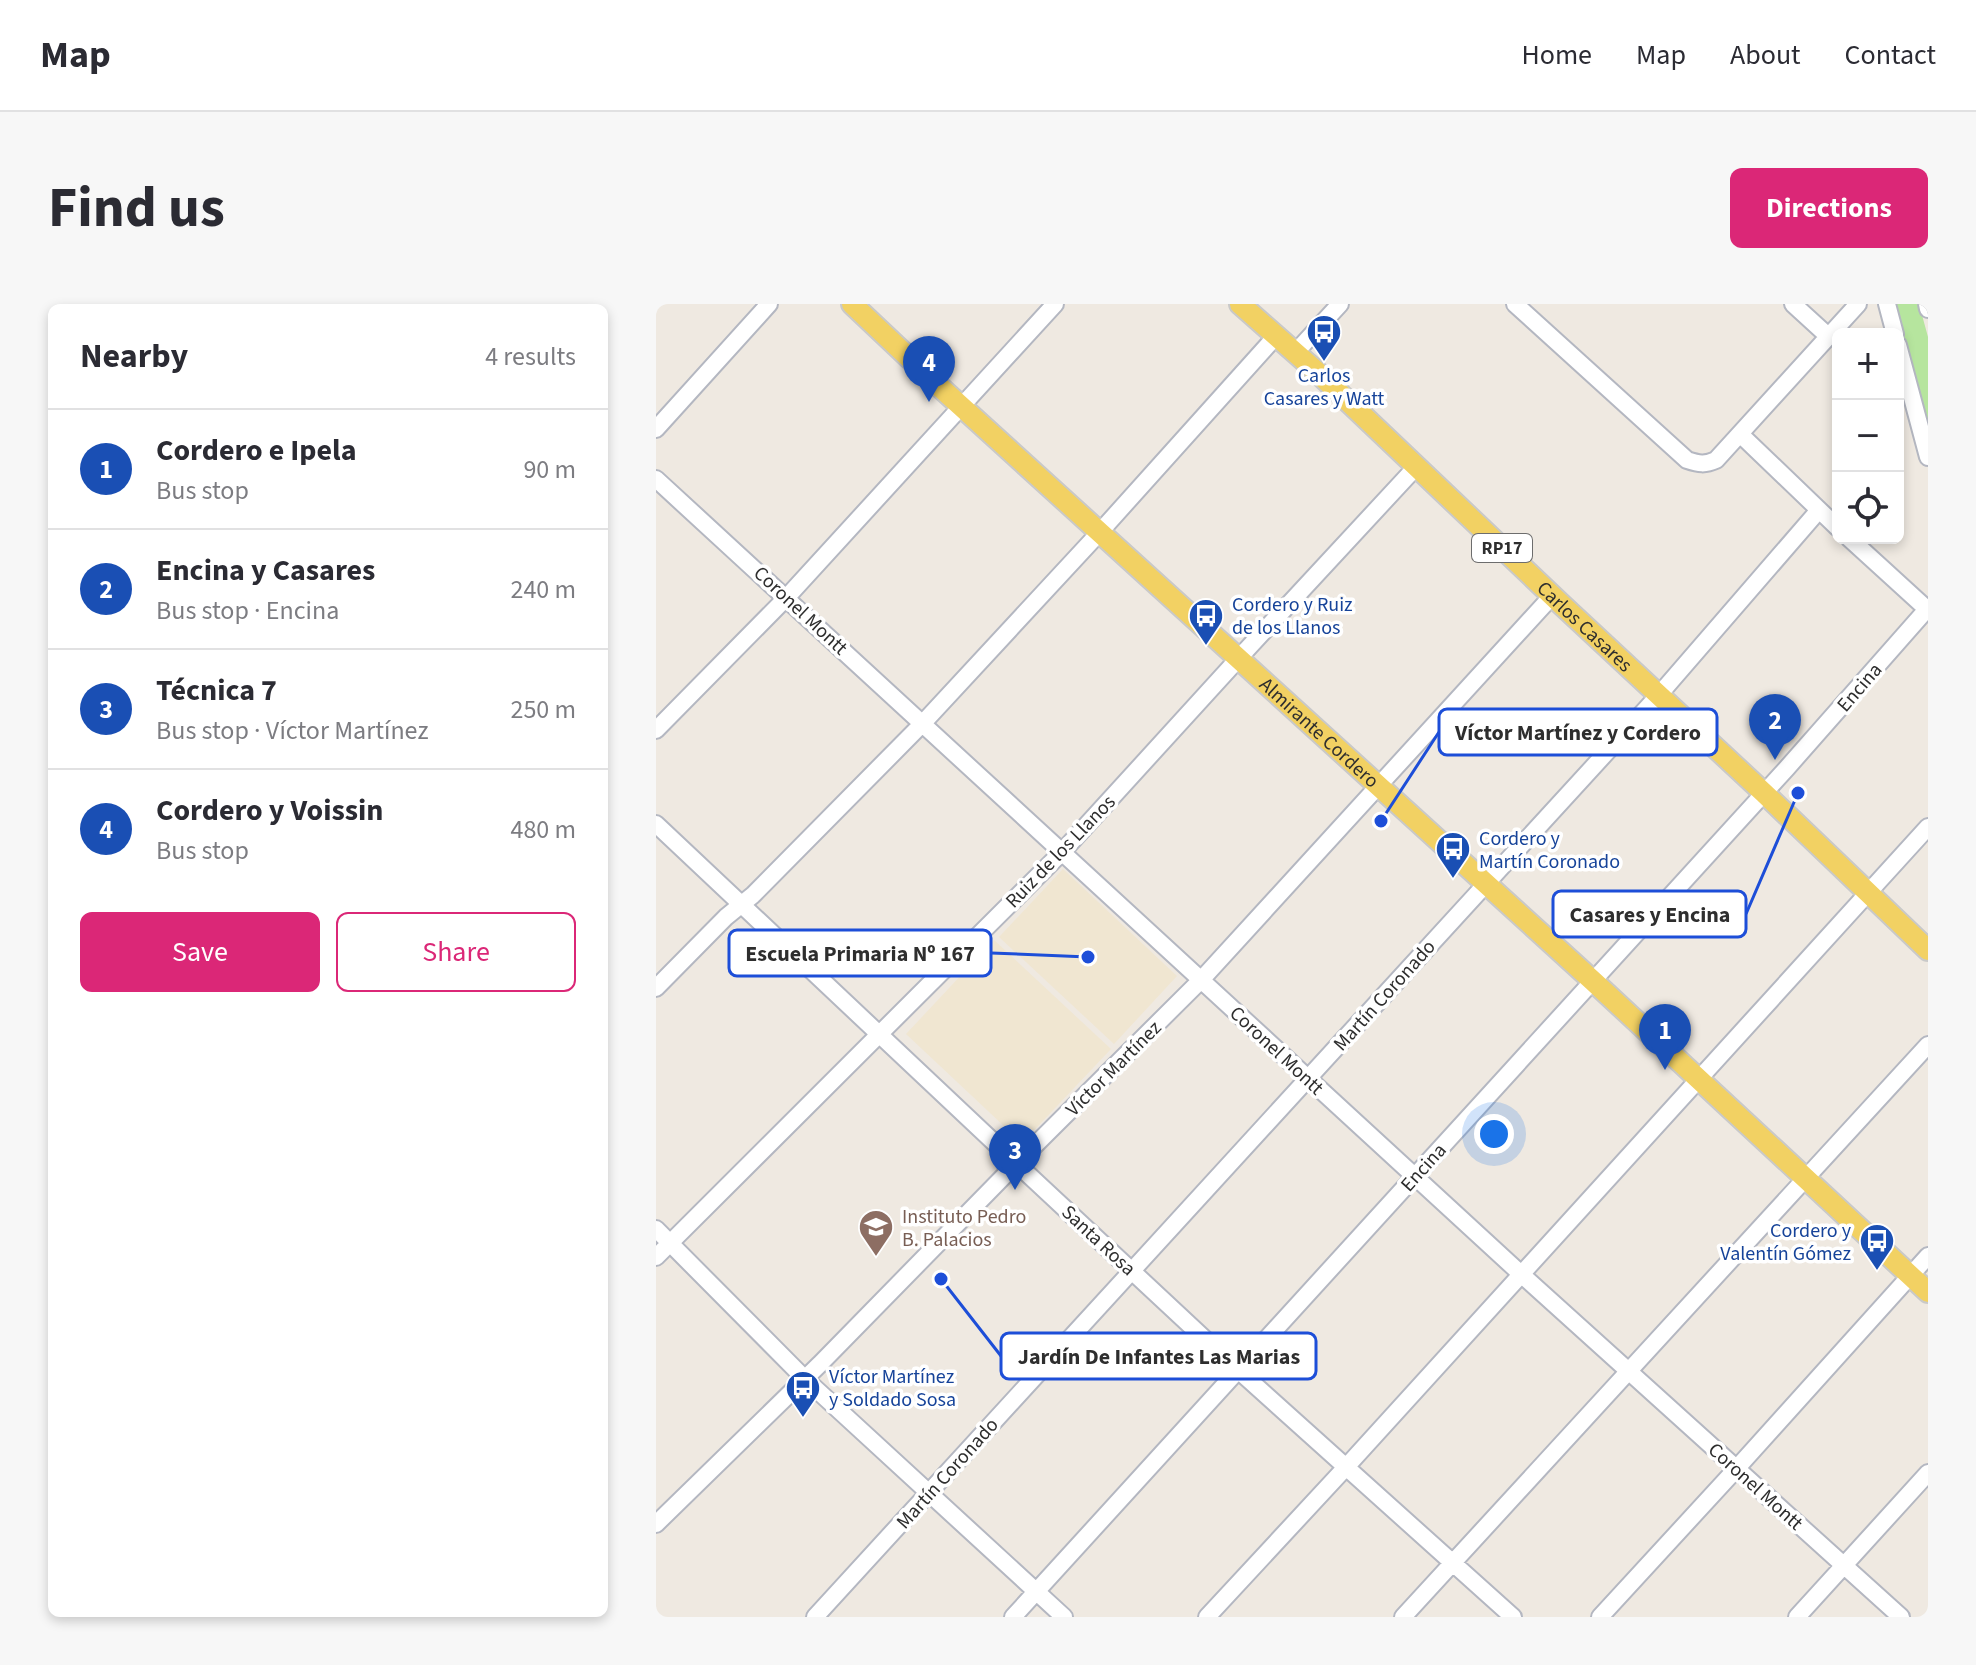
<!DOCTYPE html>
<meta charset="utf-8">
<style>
body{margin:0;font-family:"Source Sans 3",sans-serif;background:#f7f7f7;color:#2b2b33}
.controls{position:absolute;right:24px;top:24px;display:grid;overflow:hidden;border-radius:12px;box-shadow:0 4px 12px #0003}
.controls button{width:72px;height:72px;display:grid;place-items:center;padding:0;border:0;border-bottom:2px solid #e1e1e2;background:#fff;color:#2b2b33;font:40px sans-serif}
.you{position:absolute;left:838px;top:830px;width:28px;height:28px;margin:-20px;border:6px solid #fff;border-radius:50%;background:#1a73e8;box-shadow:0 0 0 12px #1a73e833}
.badge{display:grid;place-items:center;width:52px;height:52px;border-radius:50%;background:#db2777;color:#fff;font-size:26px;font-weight:700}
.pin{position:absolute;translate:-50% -66px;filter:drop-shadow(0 2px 4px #0008)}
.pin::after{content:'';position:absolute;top:42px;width:28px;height:24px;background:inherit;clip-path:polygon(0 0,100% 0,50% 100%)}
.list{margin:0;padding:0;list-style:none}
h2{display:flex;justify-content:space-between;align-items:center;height:104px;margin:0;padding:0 32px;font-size:34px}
h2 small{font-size:26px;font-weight:400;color:#7c7c81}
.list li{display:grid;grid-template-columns:52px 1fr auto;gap:24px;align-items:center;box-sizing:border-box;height:120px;padding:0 32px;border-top:2px solid #e1e1e2}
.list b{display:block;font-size:30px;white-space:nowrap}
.list p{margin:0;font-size:26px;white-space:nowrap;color:#7c7c81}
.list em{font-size:26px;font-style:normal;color:#7c7c81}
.actions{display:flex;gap:16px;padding:24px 32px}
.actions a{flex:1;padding:18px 0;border:2px solid #db2777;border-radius:12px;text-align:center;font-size:28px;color:#db2777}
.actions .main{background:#db2777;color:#fff}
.icon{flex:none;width:44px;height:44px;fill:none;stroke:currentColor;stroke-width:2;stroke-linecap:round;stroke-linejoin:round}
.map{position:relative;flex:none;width:1272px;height:1313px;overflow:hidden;border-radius:12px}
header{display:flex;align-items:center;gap:48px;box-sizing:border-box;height:112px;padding:0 40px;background:#fff;border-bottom:2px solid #e1e1e2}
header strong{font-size:38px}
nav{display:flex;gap:44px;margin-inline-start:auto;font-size:28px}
.intro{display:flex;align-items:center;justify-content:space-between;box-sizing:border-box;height:192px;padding:0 48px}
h1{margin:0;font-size:56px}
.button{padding:20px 36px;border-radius:12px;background:#db2777;color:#fff;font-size:28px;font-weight:700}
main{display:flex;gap:48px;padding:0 48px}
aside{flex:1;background:#fff;border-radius:12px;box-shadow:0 4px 12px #0003}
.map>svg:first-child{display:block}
.education{fill:#f0e6d1}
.green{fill:#b6e59e}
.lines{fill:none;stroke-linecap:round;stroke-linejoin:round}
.minor-casing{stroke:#b4b7c1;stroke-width:20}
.major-casing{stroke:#c9c9c9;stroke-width:24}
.minor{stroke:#fff;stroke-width:16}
.major{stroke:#f2d163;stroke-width:20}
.labels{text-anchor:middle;stroke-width:7;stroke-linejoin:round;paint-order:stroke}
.shield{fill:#fff;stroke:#6d6d6d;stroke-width:2}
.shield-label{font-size:18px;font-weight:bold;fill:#2e2e2e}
.transit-label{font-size:20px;fill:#164399;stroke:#fff;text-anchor:start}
.street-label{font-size:20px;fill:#2e2e2e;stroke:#fff}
.education-label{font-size:20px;fill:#785e54;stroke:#fff;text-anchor:start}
.leader{fill:none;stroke:#1d4ed8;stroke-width:3}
.callout-dot{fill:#1d4ed8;stroke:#fff;stroke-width:3}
.callout{fill:#fff;stroke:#1d4ed8;stroke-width:3}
.callout-label{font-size:22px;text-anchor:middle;font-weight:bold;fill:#2e2e2e}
</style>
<header>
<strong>Map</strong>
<nav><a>Home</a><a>Map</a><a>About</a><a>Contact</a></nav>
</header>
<div class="intro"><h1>Find us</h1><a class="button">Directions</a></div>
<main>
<aside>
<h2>Nearby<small>4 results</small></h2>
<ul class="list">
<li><span class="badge" style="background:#1a4fb4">1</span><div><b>Cordero e Ipela</b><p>Bus stop</p></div><em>90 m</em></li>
<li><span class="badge" style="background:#1a4fb4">2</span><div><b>Encina y Casares</b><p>Bus stop · Encina</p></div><em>240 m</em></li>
<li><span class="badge" style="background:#1a4fb4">3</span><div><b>Técnica 7</b><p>Bus stop · Víctor Martínez</p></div><em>250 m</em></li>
<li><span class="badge" style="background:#1a4fb4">4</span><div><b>Cordero y Voissin</b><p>Bus stop</p></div><em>480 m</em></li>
</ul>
<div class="actions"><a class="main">Save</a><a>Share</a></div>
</aside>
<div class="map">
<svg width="1272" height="1313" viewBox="0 0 1272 1313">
<rect width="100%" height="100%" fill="#efe9e1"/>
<path class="education" d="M407,565L521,672L458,740L343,633Z
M338,636L455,745L366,839L250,730Z"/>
<path class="green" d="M1231,0H1263L1272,33V139Z"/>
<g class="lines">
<defs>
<path id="minor" d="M859,0L1031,156C1043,160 1049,161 1060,156L1202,0
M1137,0L1172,32
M1231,0L1239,30
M1271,0L1272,5
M1242,41L1272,153
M639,49L684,0
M0,125L113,0
M1084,130L1182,224
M0,175L865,970L1245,1313
M1193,234L1272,306
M0,426L131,293L399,0
M0,520L361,860L582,1066L857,1313
M0,684L70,613L97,591L267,419L443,229L620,32
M0,925L149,1075L408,1313
M0,953L407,547L582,355L760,163
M0,1220L164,1060L348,872L545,676L896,292
M159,1313L1002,392L1163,206
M357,1313L1131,464L1272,304
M551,1313L691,1162L1272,523
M747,1313L1272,741
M944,1313L1081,1164L1272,952
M1141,1313L1272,1169"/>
<g id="major">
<path id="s1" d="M196,0L285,84L937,677L1272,988"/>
<path id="s2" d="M584,0L660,67L906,301L1108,489L1272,646"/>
</g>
</defs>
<use href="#minor" class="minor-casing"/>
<use href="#major" class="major-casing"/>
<use href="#minor" class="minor"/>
<use href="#major" class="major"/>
</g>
<defs>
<symbol id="bus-pin" viewBox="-11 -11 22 30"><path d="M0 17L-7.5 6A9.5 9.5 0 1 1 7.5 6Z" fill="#1a4fb4" stroke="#fff"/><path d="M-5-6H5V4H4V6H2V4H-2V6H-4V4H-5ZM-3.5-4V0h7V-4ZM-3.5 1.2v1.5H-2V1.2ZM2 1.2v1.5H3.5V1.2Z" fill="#fff"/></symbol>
<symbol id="school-pin" viewBox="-11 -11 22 30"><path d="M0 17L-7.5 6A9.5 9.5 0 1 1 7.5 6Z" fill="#8d6e63" stroke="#fff"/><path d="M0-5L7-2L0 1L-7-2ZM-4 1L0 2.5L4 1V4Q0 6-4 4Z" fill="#fff"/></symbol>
</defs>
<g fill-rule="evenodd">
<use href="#bus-pin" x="648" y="8" width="40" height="54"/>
<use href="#bus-pin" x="530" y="292" width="40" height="54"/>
<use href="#bus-pin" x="777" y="525" width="40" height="54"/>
<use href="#school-pin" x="200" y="903" width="40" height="54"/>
<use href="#bus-pin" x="1201" y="917" width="40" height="54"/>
<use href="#bus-pin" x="127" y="1064" width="40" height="54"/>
</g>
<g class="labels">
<rect class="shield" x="816" y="230" width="60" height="28" rx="6"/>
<g class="shield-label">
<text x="846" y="250">RP17</text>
</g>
<g class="transit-label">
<text x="668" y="78" text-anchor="middle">Carlos<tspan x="668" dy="23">Casares y Watt</tspan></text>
<text x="576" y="307">Cordero y Ruiz<tspan x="576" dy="23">de los Llanos</tspan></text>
<text x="823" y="541">Cordero y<tspan x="823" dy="23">Martín Coronado</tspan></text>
<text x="1195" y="933" text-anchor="end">Cordero y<tspan x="1195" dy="23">Valentín Gómez</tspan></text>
<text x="173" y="1079">Víctor Martínez<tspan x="173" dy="23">y Soldado Sosa</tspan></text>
</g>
<g class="street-label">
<text transform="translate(145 306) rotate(43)" y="7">Coronel Montt</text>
<text dy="7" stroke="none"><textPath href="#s2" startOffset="472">Carlos Casares</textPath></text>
<text transform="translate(1203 383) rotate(-49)" y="7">Encina</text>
<text dy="7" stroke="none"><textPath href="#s1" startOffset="634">Almirante Cordero</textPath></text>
<text transform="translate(404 547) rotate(-46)" y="7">Ruiz de los Llanos</text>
<text transform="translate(728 691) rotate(-48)" y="7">Martín Coronado</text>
<text transform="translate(621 746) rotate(43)" y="7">Coronel Montt</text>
<text transform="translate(457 764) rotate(-45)" y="7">Víctor Martínez</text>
<text transform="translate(767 863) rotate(-48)" y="7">Encina</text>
<text transform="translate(443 936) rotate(43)" y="7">Santa Rosa</text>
<text transform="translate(291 1169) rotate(-48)" y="7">Martín Coronado</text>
<text transform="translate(1100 1182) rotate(42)" y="7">Coronel Montt</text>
</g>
<g class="education-label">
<text x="246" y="919">Instituto Pedro<tspan x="246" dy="23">B. Palacios</tspan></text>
</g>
</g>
<path class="leader" d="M725 517L783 428M1142 489L1090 610M432 653L335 649M285 975L345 1052"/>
<g class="callout-dot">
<circle cx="725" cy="517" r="8"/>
<circle cx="1142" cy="489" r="8"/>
<circle cx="432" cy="653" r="8"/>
<circle cx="285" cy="975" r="8"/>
</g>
<g class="callout">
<rect x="783" y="405" width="278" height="46" rx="8"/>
<rect x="897" y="587" width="193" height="46" rx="8"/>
<rect x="73" y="626" width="262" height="46" rx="8"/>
<rect x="345" y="1029" width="315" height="46" rx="8"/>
</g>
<g class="callout-label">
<text x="922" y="436">Víctor Martínez y Cordero</text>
<text x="994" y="618">Casares y Encina</text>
<text x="204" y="657">Escuela Primaria Nº 167</text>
<text x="503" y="1060">Jardín De Infantes Las Marias</text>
</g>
</svg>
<div class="controls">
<button>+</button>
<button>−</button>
<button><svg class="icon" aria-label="locate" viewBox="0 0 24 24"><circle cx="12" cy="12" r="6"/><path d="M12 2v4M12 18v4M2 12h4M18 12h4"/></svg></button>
</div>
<div class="you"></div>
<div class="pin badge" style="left:1009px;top:766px;background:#1a4fb4">1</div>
<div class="pin badge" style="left:1119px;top:456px;background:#1a4fb4">2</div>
<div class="pin badge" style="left:359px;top:886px;background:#1a4fb4">3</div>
<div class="pin badge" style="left:273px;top:98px;background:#1a4fb4">4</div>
</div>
</main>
